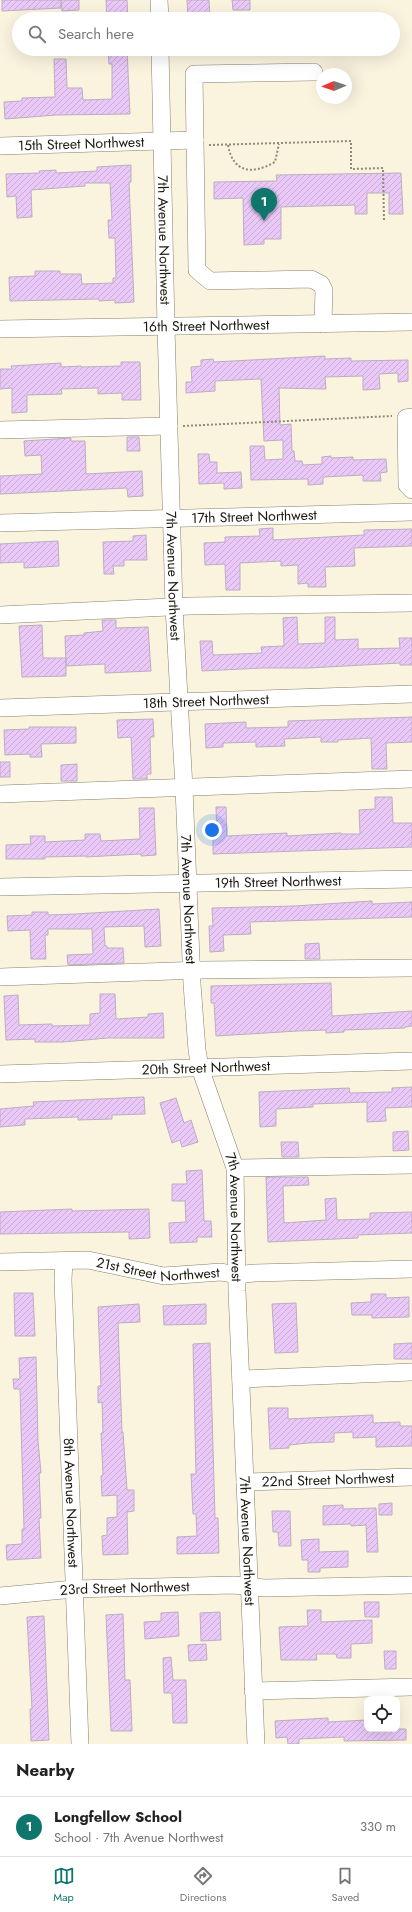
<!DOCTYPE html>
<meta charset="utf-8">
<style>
body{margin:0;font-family:Jost,sans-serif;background:#f2f2f2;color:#222}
.controls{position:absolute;right:12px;bottom:12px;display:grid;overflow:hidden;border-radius:8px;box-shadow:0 4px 16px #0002}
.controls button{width:36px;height:36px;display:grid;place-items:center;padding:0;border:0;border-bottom:1px solid #e0e0e0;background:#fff;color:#222;font:20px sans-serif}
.compass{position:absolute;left:316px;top:68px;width:36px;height:36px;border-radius:50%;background:#fff;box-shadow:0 4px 16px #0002;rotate:268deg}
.you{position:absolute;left:212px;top:830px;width:14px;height:14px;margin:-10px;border:3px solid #fff;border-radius:50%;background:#1a73e8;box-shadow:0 0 0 6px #1a73e833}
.badge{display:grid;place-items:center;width:26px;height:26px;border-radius:50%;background:#0f766e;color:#fff;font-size:13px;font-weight:700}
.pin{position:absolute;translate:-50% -33px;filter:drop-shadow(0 1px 2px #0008)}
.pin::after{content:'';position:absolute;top:21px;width:14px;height:12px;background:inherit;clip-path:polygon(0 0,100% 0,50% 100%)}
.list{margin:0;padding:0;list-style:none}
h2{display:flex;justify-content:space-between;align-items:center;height:52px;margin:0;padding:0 16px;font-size:17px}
h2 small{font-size:13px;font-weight:400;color:#767676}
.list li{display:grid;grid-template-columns:26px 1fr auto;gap:12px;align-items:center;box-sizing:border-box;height:60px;padding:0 16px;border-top:1px solid #e0e0e0}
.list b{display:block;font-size:15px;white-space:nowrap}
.list p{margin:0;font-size:13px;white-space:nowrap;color:#767676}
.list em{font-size:13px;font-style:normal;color:#767676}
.icon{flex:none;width:22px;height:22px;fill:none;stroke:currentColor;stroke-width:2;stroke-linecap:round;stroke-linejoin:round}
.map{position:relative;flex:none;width:412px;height:1744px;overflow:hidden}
.search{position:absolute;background:#fff;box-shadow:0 4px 16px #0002;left:12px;right:12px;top:12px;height:44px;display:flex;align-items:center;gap:10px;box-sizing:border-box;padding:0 14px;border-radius:22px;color:#767676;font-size:15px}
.sheet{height:112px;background:#fff}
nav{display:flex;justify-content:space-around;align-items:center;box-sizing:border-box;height:56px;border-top:1px solid #e0e0e0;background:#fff;font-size:11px;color:#767676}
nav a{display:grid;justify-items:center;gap:2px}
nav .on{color:#0f766e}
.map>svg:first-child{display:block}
.building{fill:url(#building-hatch);stroke:#baaec0}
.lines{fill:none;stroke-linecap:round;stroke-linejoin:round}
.minor-casing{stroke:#85806d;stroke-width:18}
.path{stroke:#8e8a7b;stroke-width:2;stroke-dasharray:2 2;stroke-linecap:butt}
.minor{stroke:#fff;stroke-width:17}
.labels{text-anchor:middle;stroke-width:3;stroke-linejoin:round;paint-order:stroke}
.street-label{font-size:14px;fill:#19170f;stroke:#fff}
</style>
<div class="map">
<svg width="412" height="1744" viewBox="0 0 412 1744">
<defs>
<pattern id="building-hatch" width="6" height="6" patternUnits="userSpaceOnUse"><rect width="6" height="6" fill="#eac9f9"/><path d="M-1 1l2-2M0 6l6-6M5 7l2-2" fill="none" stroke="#c8acd4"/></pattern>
</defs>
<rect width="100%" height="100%" fill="#faf4df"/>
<path class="building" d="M2,0H61V8L2,11Z
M61,0H79V10L62,11Z
M106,0H127L128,19H107Z
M187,0H209L210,19H188Z
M232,0H250V10H233Z
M108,49H127L130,114L56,115L5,119L4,102L22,101V98L55,97L54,59H66L67,88H82L83,100L112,99V64H109Z
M131,165V182H129L134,302L115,303V300L99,301V299L10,301L9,277L35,276V271H60V274H81L82,284L113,283V278H116L115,238H109L108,220H112L110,183H85V186L31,190L32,217L17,218L16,196L7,197L6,174L40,173L39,171L56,170V173L97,171V167Z
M401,173L403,214H389V193H367V214H355V205L281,207V239H264V244L244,245L243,198L214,199V182L277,181L276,175Z
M325,356V359L351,358V361L408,360V381L398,382V373L379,374L380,389L363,390V376L325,377L326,389L279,388L280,425L291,424L292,451H294L295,461H302L303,465L322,464V457L331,456V458L353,457V460L386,459L387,472L380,473L381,481H363V475L323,477V484L308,485V479L251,480L250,446H264L265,460L283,459V440L264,441L261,379L215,381V391L186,393V382H192L191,367L201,366V360L213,359L214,362Z
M121,362H140L141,400H122V393L98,394V388L61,389L62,394L27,395V412L12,413V388L0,389V369H12L11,366L61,363V367L81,366V367L121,366Z
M127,437H139L140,451H127Z
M71,438V441H85L86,474L142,471L143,496L128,497L127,488L0,494V476L42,474L41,455L25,456L24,441Z
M198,454H209L210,462H217V473L241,472L242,488L224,489V483L199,484Z
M273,528V540L364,535V530L412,529V546L354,548L355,566L325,567L326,587H308V583L298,584V565L281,566V561L240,563V590H226L225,564L205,565L204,543L225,542V537L260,536L259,529Z
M146,535L147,560H124V566H113L114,574H104L103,542L133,541V536Z
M58,541L59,566L24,568V562L0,563V544Z
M297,617L298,644L325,643V617H335V640L358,639V649L400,648L399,638H412V665H400V663L309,668H262L202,671L200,641H212L213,655L262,653L261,647L284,646L283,618Z
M102,620H116V628L148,627L151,671L105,673V664L66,666L65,636L84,635V633L103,631Z
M42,625L43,658H66V676L22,677L19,626Z
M412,717V742L386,743L387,769H372L371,738L338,740V742H321V737L284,739L285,746L256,747V742L223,743V747L206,748L205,724L246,722V728L288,727V721Z
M153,719L154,737H150L151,774H147V779H133L131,737L118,738L117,720Z
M29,727H76V743L41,744L42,757H30V754L5,755L4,730L29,729Z
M0,762H10V777H0Z
M77,764V781H61V765Z
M375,797H392L393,823H412V847L213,854V838H217L216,807H226L227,836L287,833V836L341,833V834H360L359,810L375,809Z
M139,808H154L156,855L141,856V854L86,857V856L45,857V859H6V845L31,844L30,836H45V842L85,840V834H100L101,841L140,839Z
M372,901V904L412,902V917L250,922L251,934L223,935L224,951L210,952L209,926H213L212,908L294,906Z
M159,909L161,946L145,947L144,926L104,927L105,946H107V948H123L124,963L68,965L67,955L93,954L92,929H48V935H45L46,959H31L30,930L8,931L7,916L32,915V912H48V915L75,914Z
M319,943L320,959H305V944Z
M331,983L332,1016L412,1011V1026L405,1027V1028L344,1030V1032L326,1033V1030L298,1031L216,1036L214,1003H211V986Z
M100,994H115L116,1019L148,1017V1014L163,1013L164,1038H108L63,1042H35V1039L6,1040L4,996L18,995L19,1025L52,1024V1026L90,1025V1014L100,1013Z
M412,1087V1107L385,1108L386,1121L367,1122V1102L313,1104V1107L276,1109V1126L260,1127L259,1092L349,1088L350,1093L392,1092V1088Z
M144,1097L145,1114L112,1115V1119L78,1120V1117L25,1119V1125L0,1127V1109L34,1106L33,1102Z
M176,1098L184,1123L191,1120L198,1142L182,1147L180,1140L172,1143L160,1103Z
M408,1131L409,1150L393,1151V1132Z
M281,1142H298L299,1157H282Z
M202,1170L204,1221H211L212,1237H197V1242L170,1243L169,1223L186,1222L185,1201H172V1184H187L186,1171Z
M266,1177H308L309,1185L283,1186L284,1223L326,1220L325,1199L336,1198L337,1220L370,1219V1213L412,1212V1233L358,1235V1238L268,1242Z
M72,1209V1211L149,1209L150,1238L129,1239V1232L0,1234V1212Z
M14,1293H33L35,1336H15Z
M371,1294H386V1298L409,1297V1317L372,1318V1315H352L351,1303L371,1302Z
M296,1303L298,1352L275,1353L272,1304Z
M139,1304L140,1322L118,1323L122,1432H123L127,1490H134V1511L127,1512L128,1554L103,1555L102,1536L107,1535V1518L117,1517V1495L102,1496L101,1476L103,1475L101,1433H103L102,1402L98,1403V1386H101L98,1307Z
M206,1304V1324L164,1325L163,1306Z
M210,1343L215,1518H218L219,1553L177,1554V1537L197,1536L196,1514H193L191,1474H196L193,1344Z
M412,1343V1359H394V1344Z
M36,1357L38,1441L41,1473H39L41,1518H39L41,1558L7,1560L6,1545L22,1544V1529H24L20,1389H14L13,1379H20L19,1358Z
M268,1408H288V1419L373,1415V1423L400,1422V1426H412V1446L376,1447V1437L353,1438V1432L334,1433V1442L308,1443L289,1445V1448L270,1449Z
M392,1503V1515H379V1504Z
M343,1505V1509L376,1508L378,1552H367L366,1525L351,1526V1524L323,1525V1506Z
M272,1511H290L291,1546H279L278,1532H273Z
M319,1539V1552L348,1551V1567L320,1568V1572H308V1560H302L301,1540Z
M364,1602H379V1617H365Z
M307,1610H321V1622L372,1620V1643L351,1644V1658H337L336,1654H316L317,1660H281L279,1627L308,1626Z
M178,1612L179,1636L145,1639L144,1622L161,1621V1613Z
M220,1612L221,1640L201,1641L200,1613Z
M123,1614L125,1680H130L132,1731H111L106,1615Z
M44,1616L49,1740L31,1741L30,1709H32L27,1617Z
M206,1644L207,1660L189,1661L188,1645Z
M384,1651H396V1669H385Z
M171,1657L173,1680H186L187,1723H173L172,1693H164L163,1658Z
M328,1718V1722L367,1720V1729H406V1740L344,1741V1737L299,1739V1744H288L287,1737L276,1738L275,1721Z"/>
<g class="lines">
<defs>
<g id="minor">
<path d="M159,0L160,19"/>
<path id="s1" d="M160,49L166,327L174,607L184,788L192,984L197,1050L200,1068L235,1168L237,1291L256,1744"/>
<path d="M314,72L194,74L197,270L210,281L311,279L321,284L324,290L323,324"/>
<path id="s2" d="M0,146L195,140"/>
<path id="s3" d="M0,329L412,322"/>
<path d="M412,417L406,418L407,485L412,490"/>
<path d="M0,430L169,426"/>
<path id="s4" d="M0,523L412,512"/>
<path d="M0,615L190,606L412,603"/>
<path id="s5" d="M0,708L412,694"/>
<path d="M0,794L412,779"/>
<path id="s6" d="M0,887L412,879"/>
<path d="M0,977L202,970L412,968"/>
<path id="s7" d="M0,1074L412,1061"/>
<path d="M235,1168L412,1165"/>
<path id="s8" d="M64,1261L63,1280L80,1744"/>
<path id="s9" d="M0,1262L88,1260L164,1276L221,1272L237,1275L254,1273L412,1269"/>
<path d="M241,1379L412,1372"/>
<path id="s10" d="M245,1482L412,1477"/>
<path id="s11" d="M0,1596L74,1589L233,1585L265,1588L412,1585"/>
<path d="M253,1691L412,1687"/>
</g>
</defs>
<use href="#minor" class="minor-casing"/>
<path class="path" d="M209,145L351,141V169L383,168L384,222
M228,145C233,173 252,175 275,162L279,144
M183,426L392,416"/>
<use href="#minor" class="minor"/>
</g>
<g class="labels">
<g class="street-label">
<text dy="5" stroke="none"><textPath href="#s2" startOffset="81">15th Street Northwest</textPath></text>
<text dy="5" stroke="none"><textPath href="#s1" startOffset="191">7th Avenue Northwest</textPath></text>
<text dy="5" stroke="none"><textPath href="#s3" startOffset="206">16th Street Northwest</textPath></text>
<text dy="5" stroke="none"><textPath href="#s4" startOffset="254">17th Street Northwest</textPath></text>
<text dy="5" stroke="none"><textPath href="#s1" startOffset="527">7th Avenue Northwest</textPath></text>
<text dy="5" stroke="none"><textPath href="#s5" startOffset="206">18th Street Northwest</textPath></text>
<text dy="5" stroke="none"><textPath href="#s6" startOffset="278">19th Street Northwest</textPath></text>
<text dy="5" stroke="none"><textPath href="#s1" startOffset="851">7th Avenue Northwest</textPath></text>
<text dy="5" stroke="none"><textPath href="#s7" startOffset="206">20th Street Northwest</textPath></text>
<text dy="5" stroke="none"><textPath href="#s1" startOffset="1175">7th Avenue Northwest</textPath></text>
<text dy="5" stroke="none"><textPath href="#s9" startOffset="159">21st Street Northwest</textPath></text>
<text dy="5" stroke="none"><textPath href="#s10" startOffset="83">22nd Street Northwest</textPath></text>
<text dy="5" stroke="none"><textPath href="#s8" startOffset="242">8th Avenue Northwest</textPath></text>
<text dy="5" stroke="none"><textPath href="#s1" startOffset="1499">7th Avenue Northwest</textPath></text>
<text dy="5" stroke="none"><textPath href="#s11" startOffset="125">23rd Street Northwest</textPath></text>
</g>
</g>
</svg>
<div class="controls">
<button><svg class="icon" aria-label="locate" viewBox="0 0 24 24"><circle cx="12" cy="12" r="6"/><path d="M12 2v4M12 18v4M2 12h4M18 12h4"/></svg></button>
</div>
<svg class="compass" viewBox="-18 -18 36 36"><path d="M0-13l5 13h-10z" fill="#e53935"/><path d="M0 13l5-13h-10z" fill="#767676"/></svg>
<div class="you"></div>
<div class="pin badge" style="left:264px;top:221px">1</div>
<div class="search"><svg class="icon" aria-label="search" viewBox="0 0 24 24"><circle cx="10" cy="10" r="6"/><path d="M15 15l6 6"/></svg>Search here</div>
</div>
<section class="sheet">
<h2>Nearby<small></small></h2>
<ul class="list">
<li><span class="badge">1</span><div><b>Longfellow School</b><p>School · 7th Avenue Northwest</p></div><em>330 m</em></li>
</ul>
</section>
<nav>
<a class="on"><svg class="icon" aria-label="map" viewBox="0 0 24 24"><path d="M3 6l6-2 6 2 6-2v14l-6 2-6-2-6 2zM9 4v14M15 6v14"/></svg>Map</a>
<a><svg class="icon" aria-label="directions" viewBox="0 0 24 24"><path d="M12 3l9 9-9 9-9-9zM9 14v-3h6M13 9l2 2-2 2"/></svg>Directions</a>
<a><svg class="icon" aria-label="saved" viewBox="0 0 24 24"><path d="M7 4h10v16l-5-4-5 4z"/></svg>Saved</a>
</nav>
